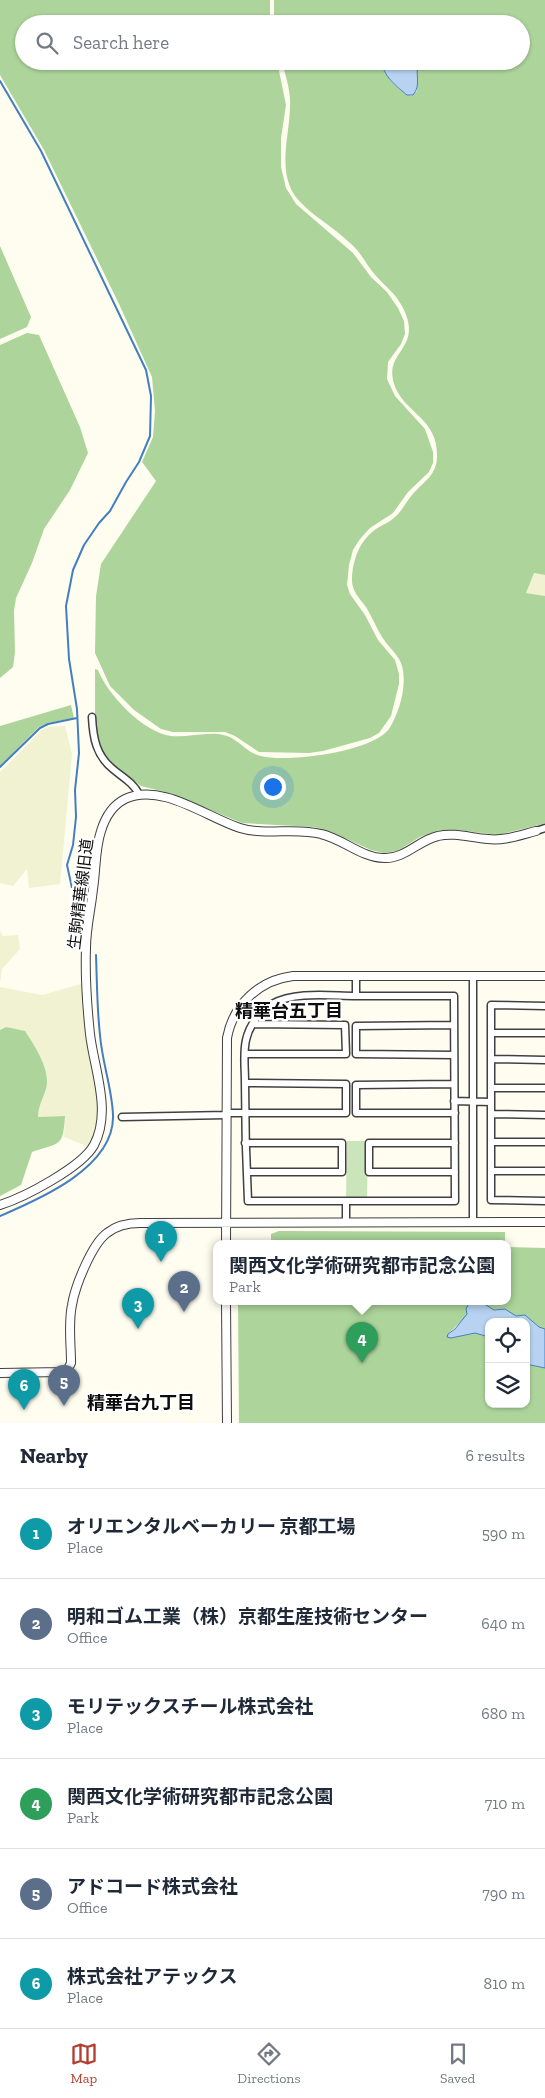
<!DOCTYPE html>
<meta charset="utf-8">
<style>
body{margin:0;font-family:"Zilla Slab","Noto Sans JP",serif;background:#f2f2f3;color:#1f2937}
.controls{position:absolute;right:15px;bottom:15px;display:grid;overflow:hidden;border-radius:10px;box-shadow:0 1px 4px #0004}
.controls button{width:45px;height:45px;display:grid;place-items:center;padding:0;border:0;border-bottom:1px solid #e0e1e3;background:#fff;color:#1f2937;font:25px sans-serif}
.you{position:absolute;left:272px;top:786px;width:18px;height:18px;margin:-12px;border:4px solid #fff;border-radius:50%;background:#1a73e8;box-shadow:0 0 0 8px #1a73e833}
.badge{display:grid;place-items:center;width:32px;height:32px;border-radius:50%;background:#b23d30;color:#fff;font-size:16px;font-weight:700}
.pin{position:absolute;translate:-50% -41px;filter:drop-shadow(0 1px 2px #0008)}
.pin::after{content:'';position:absolute;top:26px;width:18px;height:15px;background:inherit;clip-path:polygon(0 0,100% 0,50% 100%)}
.popup{position:absolute;left:213px;top:1240px;width:298px;height:65px;box-sizing:border-box;display:grid;place-content:center;border-radius:10px;background:#fff;filter:drop-shadow(0 1px 4px #0005);font-size:16px;white-space:nowrap;color:#747a83}
.popup b{font-size:19px;color:#1f2937}
.popup::after{content:'';position:absolute;left:50%;top:100%;margin-left:-10px;border:10px solid transparent;border-top-color:#fff}
.list{margin:0;padding:0;list-style:none}
h2{display:flex;justify-content:space-between;align-items:center;height:65px;margin:0;padding:0 20px;font-size:21px}
h2 small{font-size:16px;font-weight:400;color:#747a83}
.list li{display:grid;grid-template-columns:32px 1fr auto;gap:15px;align-items:center;box-sizing:border-box;height:90px;padding:0 20px;border-top:1px solid #e0e1e3}
.list b{display:block;font-size:19px;white-space:nowrap}
.list p{margin:0;font-size:16px;white-space:nowrap;color:#747a83}
.list em{font-size:16px;font-style:normal;color:#747a83}
.icon{flex:none;width:28px;height:28px;fill:none;stroke:currentColor;stroke-width:2;stroke-linecap:round;stroke-linejoin:round}
.map{position:relative;flex:none;width:545px;height:1423px;overflow:hidden}
.search{position:absolute;background:#fff;box-shadow:0 1px 4px #0004;left:15px;right:15px;top:15px;height:55px;display:flex;align-items:center;gap:12px;box-sizing:border-box;padding:0 18px;border-radius:28px;color:#747a83;font-size:19px}
.sheet{height:605px;background:#fff}
nav{display:flex;justify-content:space-around;align-items:center;box-sizing:border-box;height:70px;border-top:1px solid #e0e1e3;background:#fff;font-size:14px;color:#747a83}
nav a{display:grid;justify-items:center;gap:2px}
nav .on{color:#b23d30}
.map>svg:first-child{display:block}
.farmland{fill:#f0f2d1}
.green{fill:#cbe5bb}
.forest{fill:#add59b}
.water{fill:#b7d3f1;stroke:#447ec2}
.lines{fill:none;stroke-linecap:round;stroke-linejoin:round}
.stream{stroke:#447ec2;stroke-width:2}
.minor-casing{stroke:#404040;stroke-width:9}
.tertiary-casing{stroke:#404040;stroke-width:10}
.minor{stroke:#fff;stroke-width:6}
.tertiary{stroke:#fff;stroke-width:8}
.labels{text-anchor:middle;stroke-width:5;stroke-linejoin:round;paint-order:stroke}
.street-label{font-size:16px;fill:#0d0d0d;stroke:#fff}
.neighbourhood-label{font-size:18px;font-weight:bold;fill:#0d0d0d;stroke:#fff}
</style>
<div class="map">
<svg width="545" height="1423" viewBox="0 0 545 1423">
<rect width="100%" height="100%" fill="#fefdef"/>
<path class="farmland" d="M534,573L545,575V596L526,593Z
M65,726L72,754L60,884L29,888L27,869L13,886L0,883V772L42,730L49,727Z
M0,931L3,936L18,935L20,949L2,969L0,983Z
M81,984L84,987L85,1030L98,1104V1125L89,1147L64,1137L65,1116L38,1117V1106L47,1082L6,1027L0,1030V987L42,995Z"/>
<path class="green" d="M347,1141H368L367,1199H346Z"/>
<path class="forest" d="M0,0H270V24H24V61H277L286,105L281,138V167L286,188L296,204L353,253L371,277L387,292L398,308L404,321L405,334L401,344L388,362L387,379L395,396L425,429L433,452V463L429,472L408,492L393,513L370,528L360,539L353,550L349,565L347,585L350,594L365,615L378,640L395,660L399,674V684L391,716L379,733L370,738L323,751L309,753L259,752L235,736L225,732H173L161,729L134,710L110,686L95,653L96,596L101,564L156,481L142,462L153,437L155,411L152,377L119,304L44,150L0,75Z
M274,0H545V575L534,573L526,593L545,596V823L539,825L498,835L458,830L437,831L420,837L397,851L384,853L371,850L331,832L314,827L242,823L169,793L141,786L113,766L100,749L95,731V669L98,670C107,694 144,733 171,736C189,738 210,730 227,736C239,740 247,753 261,756C287,763 372,752 389,729C400,712 410,678 399,659C394,651 387,645 382,637C376,627 372,617 366,607C359,598 351,590 352,578C353,559 360,540 376,529C382,525 390,522 395,517C402,511 406,502 412,495C424,481 438,475 437,454C437,420 407,413 396,389C379,350 426,351 402,306C394,292 387,288 377,277C369,269 364,258 357,250C351,243 343,237 336,231C321,219 299,206 291,189C279,162 290,133 290,105C291,91 285,75 282,61H382C382,74 399,92 411,96L417,91V68L419,61H424L429,65L443,66L445,61H521V24H274Z
M0,246L31,317L27,327L0,339Z
M27,333L39,335L80,427L88,453L70,490L44,529L32,563L16,598L14,611L15,652L13,667L0,678V345Z
M71,705L74,718L48,723L39,727L0,766V726Z
M6,1027L25,1031C34,1045 47,1064 47,1082C47,1093 38,1103 38,1117L65,1116C63,1148 60,1142 32,1152L21,1185L0,1196V1030Z
M279,1231L505,1232V1244H271V1234Z
M507,1247L545,1248V1329L539,1327L525,1315L517,1316L497,1309L494,1310L481,1302L448,1334L451,1338L475,1333L489,1337V1404H526V1364L545,1368V1423H239L238,1302H507Z"/>
<path class="water" d="M382,61H419C414,73 422,85 413,95H407C397,87 382,75 382,61Z
M481,1302L494,1310L505,1309L516,1316L525,1315L539,1327L545,1329V1368L526,1364V1322H489V1337L475,1333L451,1338L447,1337L448,1334L455,1329L467,1314L466,1309L469,1303Z"/>
<g class="lines">
<path class="stream" d="M0,81L41,151L146,370L151,396L150,436L139,462L126,482L110,511L99,523L84,545L73,570L66,606L69,659L77,709L79,753L75,790L76,817L73,845L67,865L72,888L84,914
M0,767L40,728L48,724L77,718
M0,1216C40,1199 115,1167 113,1115C112,1088 102,1062 100,1035C97,1009 97,982 96,955"/>
<defs>
<path id="minor" d="M92,717C93,738 96,756 114,770C124,778 133,783 139,794
M536,831L545,828
M356,976V996H454L455,1201H248C246,1161 245,1122 245,1082C245,1068 243,1053 246,1040C249,1026 260,1010 272,1004C296,991 330,996 356,996
M473,976V1222
M545,1006L491,1005V1200L545,1201
M454,1025L356,1026V1054L454,1055
M491,1033H545
M245,1054H346L345,1025L253,1024
M491,1059L545,1060
M454,1084L356,1085V1113H455
M491,1088H545
M454,1101L491,1102
M226,1113H346V1084L245,1083
M491,1114L545,1115
M122,1117L226,1115
M491,1142H545
M245,1143H342V1172H247
M455,1143H369V1172H455
M491,1171H545
M346,1222V1201"/>
<path id="tertiary" d="M0,1205C25,1197 82,1167 94,1145C112,1111 94,1069 90,1034C87,1006 85,976 86,948C86,928 91,909 93,889C96,870 95,849 101,831C105,818 113,805 125,799C161,782 206,817 240,828C266,836 295,827 321,834C343,839 362,858 384,858C405,859 419,840 438,836C455,832 471,838 488,839C504,841 520,835 536,831
M226,1244L227,1038C233,1005 259,980 293,976H545
M226,1302L227,1423
M0,1373L62,1372L68,1369L71,1363C71,1344 68,1323 72,1305C75,1286 92,1244 107,1233C117,1225 128,1223 140,1223L545,1222"/>
</defs>
<use href="#minor" class="minor-casing"/>
<use href="#tertiary" class="tertiary-casing"/>
<use href="#minor" class="minor"/>
<use href="#tertiary" class="tertiary"/>
</g>
<g class="labels">
<g class="street-label">
<text transform="translate(80 894) rotate(-83)" y="6">生駒精華線旧道</text>
</g>
<g class="neighbourhood-label">
<text x="289" y="1017">精華台五丁目</text>
<text x="141" y="1409">精華台九丁目</text>
</g>
</g>
</svg>
<div class="controls">
<button><svg class="icon" aria-label="locate" viewBox="0 0 24 24"><circle cx="12" cy="12" r="6"/><path d="M12 2v4M12 18v4M2 12h4M18 12h4"/></svg></button>
<button><svg class="icon" aria-label="layers" viewBox="0 0 24 24"><path d="M12 4l9 5-9 5-9-5zM3 14l9 5 9-5"/></svg></button>
</div>
<div class="you"></div>
<div class="pin badge" style="left:161px;top:1262px;background:#0f9aa8">1</div>
<div class="pin badge" style="left:184px;top:1312px;background:#5c6f8a">2</div>
<div class="pin badge" style="left:138px;top:1329px;background:#0f9aa8">3</div>
<div class="pin badge" style="left:362px;top:1363px;background:#2e9e5b">4</div>
<div class="popup"><b>関西文化学術研究都市記念公園</b>Park</div>
<div class="pin badge" style="left:64px;top:1406px;background:#5c6f8a">5</div>
<div class="pin badge" style="left:24px;top:1410px;background:#0f9aa8">6</div>
<div class="search"><svg class="icon" aria-label="search" viewBox="0 0 24 24"><circle cx="10" cy="10" r="6"/><path d="M15 15l6 6"/></svg>Search here</div>
</div>
<section class="sheet">
<h2>Nearby<small>6 results</small></h2>
<ul class="list">
<li><span class="badge" style="background:#0f9aa8">1</span><div><b>オリエンタルベーカリー 京都工場</b><p>Place</p></div><em>590 m</em></li>
<li><span class="badge" style="background:#5c6f8a">2</span><div><b>明和ゴム工業（株）京都生産技術センター</b><p>Office</p></div><em>640 m</em></li>
<li><span class="badge" style="background:#0f9aa8">3</span><div><b>モリテックスチール株式会社</b><p>Place</p></div><em>680 m</em></li>
<li><span class="badge" style="background:#2e9e5b">4</span><div><b>関西文化学術研究都市記念公園</b><p>Park</p></div><em>710 m</em></li>
<li><span class="badge" style="background:#5c6f8a">5</span><div><b>アドコード株式会社</b><p>Office</p></div><em>790 m</em></li>
<li><span class="badge" style="background:#0f9aa8">6</span><div><b>株式会社アテックス</b><p>Place</p></div><em>810 m</em></li>
</ul>
</section>
<nav>
<a class="on"><svg class="icon" aria-label="map" viewBox="0 0 24 24"><path d="M3 6l6-2 6 2 6-2v14l-6 2-6-2-6 2zM9 4v14M15 6v14"/></svg>Map</a>
<a><svg class="icon" aria-label="directions" viewBox="0 0 24 24"><path d="M12 3l9 9-9 9-9-9zM9 14v-3h6M13 9l2 2-2 2"/></svg>Directions</a>
<a><svg class="icon" aria-label="saved" viewBox="0 0 24 24"><path d="M7 4h10v16l-5-4-5 4z"/></svg>Saved</a>
</nav>
